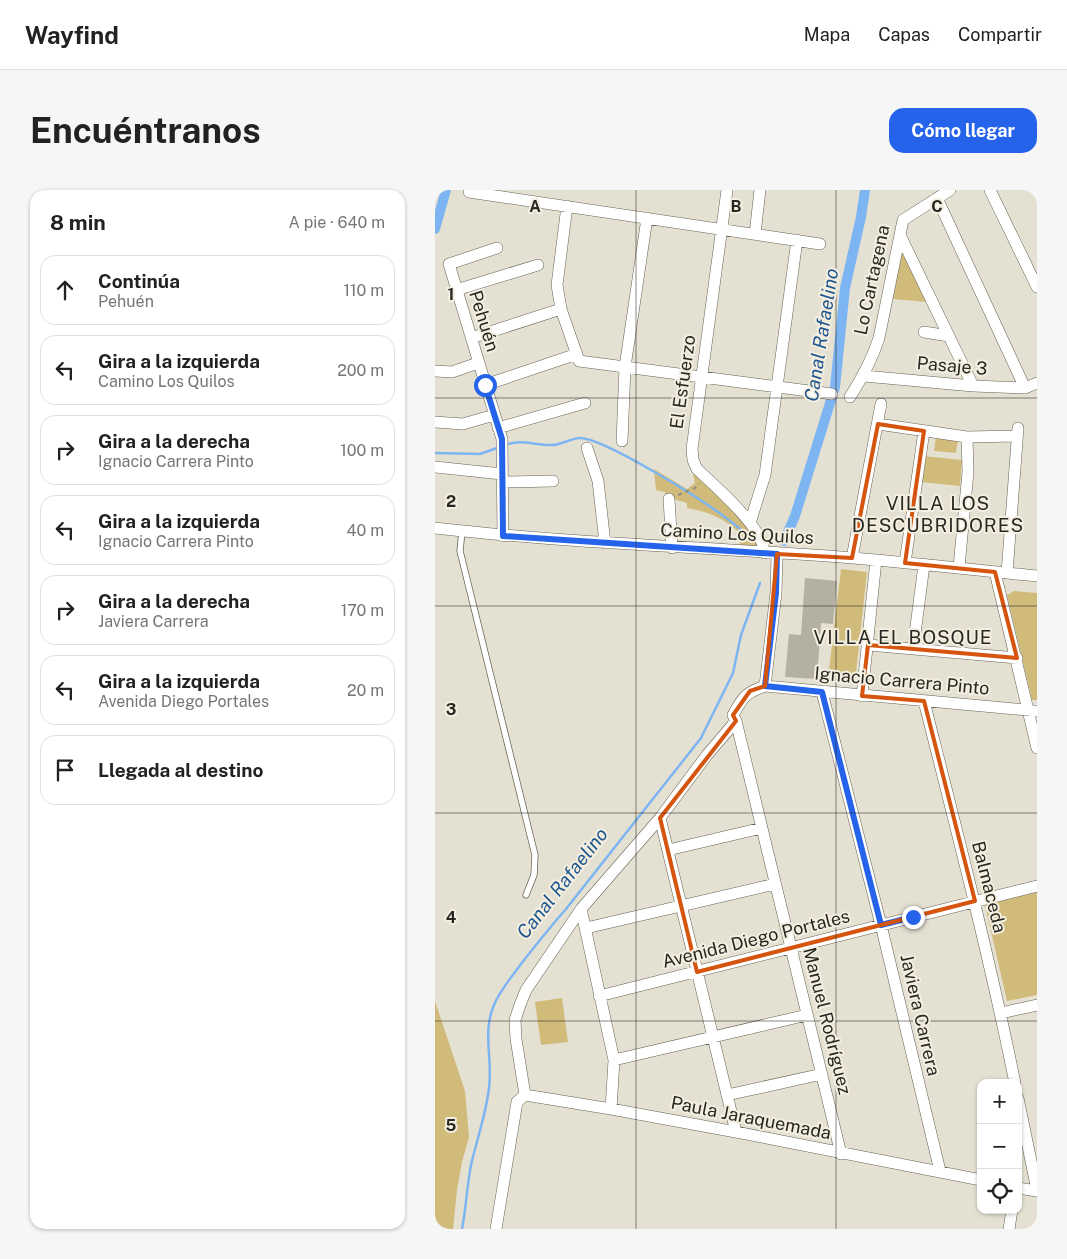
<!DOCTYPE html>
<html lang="es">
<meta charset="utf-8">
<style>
body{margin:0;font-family:"Public Sans",sans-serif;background:#f6f6f6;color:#222}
.controls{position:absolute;right:15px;bottom:15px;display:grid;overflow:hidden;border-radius:10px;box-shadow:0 1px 4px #0004}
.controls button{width:45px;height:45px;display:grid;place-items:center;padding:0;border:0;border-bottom:1px solid #e0e0e0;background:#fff;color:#222;font:25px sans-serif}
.stop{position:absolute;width:15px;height:15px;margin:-11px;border:4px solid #2563eb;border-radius:50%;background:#fff}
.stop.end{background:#2563eb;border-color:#fff;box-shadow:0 1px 5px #0008}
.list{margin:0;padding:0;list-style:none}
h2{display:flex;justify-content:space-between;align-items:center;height:65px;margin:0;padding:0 20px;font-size:21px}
h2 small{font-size:16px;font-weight:400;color:#767676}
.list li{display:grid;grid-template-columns:32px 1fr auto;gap:15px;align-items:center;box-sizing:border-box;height:70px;margin:0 10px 10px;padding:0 10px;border:1px solid #e0e0e0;border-radius:15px}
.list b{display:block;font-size:19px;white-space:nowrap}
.list p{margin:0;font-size:16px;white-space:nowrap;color:#767676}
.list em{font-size:16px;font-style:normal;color:#767676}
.icon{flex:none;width:28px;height:28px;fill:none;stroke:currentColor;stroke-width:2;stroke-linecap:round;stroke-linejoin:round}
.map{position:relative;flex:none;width:602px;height:1039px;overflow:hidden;border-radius:15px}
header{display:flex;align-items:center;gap:30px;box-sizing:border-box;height:70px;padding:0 25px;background:#fff;border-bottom:1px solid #e0e0e0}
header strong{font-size:24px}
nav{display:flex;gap:28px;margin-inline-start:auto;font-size:18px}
.intro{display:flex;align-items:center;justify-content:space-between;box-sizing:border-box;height:120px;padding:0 30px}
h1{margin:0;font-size:35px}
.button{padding:12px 22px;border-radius:15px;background:#2563eb;color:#fff;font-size:18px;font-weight:700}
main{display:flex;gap:30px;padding:0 30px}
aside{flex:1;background:#fff;border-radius:15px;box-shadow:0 1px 4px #0004}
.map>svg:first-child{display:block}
.green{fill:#d0bb7a}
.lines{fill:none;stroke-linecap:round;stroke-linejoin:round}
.stream{stroke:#7db5f3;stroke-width:2.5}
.canal{stroke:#7db5f3;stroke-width:10}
.building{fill:#b5b1a2}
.service-casing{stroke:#656154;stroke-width:7}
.minor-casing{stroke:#656154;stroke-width:12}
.path{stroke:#908e83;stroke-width:2;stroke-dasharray:4 4;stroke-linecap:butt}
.service{stroke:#fff;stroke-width:5.5}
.minor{stroke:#fff;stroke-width:11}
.route{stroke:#2563eb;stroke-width:6}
.marked{fill:none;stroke:#d5540e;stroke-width:4;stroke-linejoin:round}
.grid{fill:none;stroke:#282721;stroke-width:1;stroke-opacity:0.55}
.labels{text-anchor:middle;stroke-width:4;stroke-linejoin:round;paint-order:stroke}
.street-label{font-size:18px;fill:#282721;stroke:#f3eedf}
.water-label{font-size:19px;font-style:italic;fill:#1d558e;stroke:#f3eedf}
.neighbourhood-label{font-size:19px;letter-spacing:1px;fill:#282721;stroke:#f3eedf}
.grid-label{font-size:16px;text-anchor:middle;font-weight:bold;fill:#282721;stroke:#f3eedf;stroke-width:4;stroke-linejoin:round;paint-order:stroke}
</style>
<header>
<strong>Wayfind</strong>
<nav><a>Mapa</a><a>Capas</a><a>Compartir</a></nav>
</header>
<div class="intro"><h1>Encuéntranos</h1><a class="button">Cómo llegar</a></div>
<main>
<aside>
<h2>8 min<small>A pie · 640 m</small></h2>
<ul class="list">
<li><svg class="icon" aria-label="ahead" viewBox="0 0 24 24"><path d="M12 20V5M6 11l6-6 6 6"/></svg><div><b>Continúa</b><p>Pehuén</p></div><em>110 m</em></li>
<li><svg class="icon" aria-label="left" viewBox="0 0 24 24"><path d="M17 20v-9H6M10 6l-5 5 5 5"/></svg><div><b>Gira a la izquierda</b><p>Camino Los Quilos</p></div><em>200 m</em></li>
<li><svg class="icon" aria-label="right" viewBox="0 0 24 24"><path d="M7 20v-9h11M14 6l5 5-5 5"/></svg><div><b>Gira a la derecha</b><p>Ignacio Carrera Pinto</p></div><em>100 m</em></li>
<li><svg class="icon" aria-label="left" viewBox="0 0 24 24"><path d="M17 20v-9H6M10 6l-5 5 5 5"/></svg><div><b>Gira a la izquierda</b><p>Ignacio Carrera Pinto</p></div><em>40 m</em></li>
<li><svg class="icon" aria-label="right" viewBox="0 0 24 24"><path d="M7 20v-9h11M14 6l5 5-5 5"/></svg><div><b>Gira a la derecha</b><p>Javiera Carrera</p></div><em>170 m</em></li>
<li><svg class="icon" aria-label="left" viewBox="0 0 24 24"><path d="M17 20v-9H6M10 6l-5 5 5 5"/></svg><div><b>Gira a la izquierda</b><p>Avenida Diego Portales</p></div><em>20 m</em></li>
<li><svg class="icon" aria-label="arrive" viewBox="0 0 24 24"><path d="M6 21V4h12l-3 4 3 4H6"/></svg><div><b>Llegada al destino</b></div></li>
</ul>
</aside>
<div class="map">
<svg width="602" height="1039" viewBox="0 0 602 1039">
<rect width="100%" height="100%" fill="#e5e1d2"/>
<path class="green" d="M467,58L492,112L458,109Z
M501,246L523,249L521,263L499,261Z
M489,266L527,270L525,296L486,292Z
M219,279L252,299L260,293L257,279L315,340L319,346L323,358L305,355V343C286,327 277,323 252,318V313L231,307L230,302L221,300Z
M406,379L432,382L420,492L393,489Z
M579,401L602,403V510H597L572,405Z
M602,702V805L572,811L550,715Z
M127,808L133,852L106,855L100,812Z
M0,811L30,901L34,947L27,972L22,1000L18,1039H0Z"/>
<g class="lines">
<path class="stream" d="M70,255C85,249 100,255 115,255C125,256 134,249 144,248C168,247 269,311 291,328C301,335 309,342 317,351
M0,263L45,264L65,257
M27,1039C31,1018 32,996 36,975C42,949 51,924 54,898C58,870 47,842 59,815C65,800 76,788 86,774C101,755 115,737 131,719L266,548L298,483L306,445L325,393"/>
<path class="canal" d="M0,39L11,0
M349,351L360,326L400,197L410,98L426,27L430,0"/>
</g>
<path class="building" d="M370,388L402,391L398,434L386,433L382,489L350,487L354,444L366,445Z"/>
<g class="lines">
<defs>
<path id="service" d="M27,341L25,361L100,665L99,685L91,705"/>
<path id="minor" d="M292,0L257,259L258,270L262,279C280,296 330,339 329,363
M555,0L602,97
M34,2L385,54
M502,8L590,198
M132,16L122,95L126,119L144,171L397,204
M320,44L325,0
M465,45L538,196
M62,58L14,74L67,249L68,346
M21,100L103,75
M489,142L514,146
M36,148L126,119
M0,181L17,182L43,173
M429,186L538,196L590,198L602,193
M50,195L142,164
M415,207C427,188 437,170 444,148L468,30L515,0
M0,232L28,234L59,225
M443,234L532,247L582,246
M63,238L150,213
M187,251L190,177L212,28
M152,258L163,291L170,353
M0,277L67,284
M67,292L118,291
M234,309L237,358
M315,333L330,285L362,50
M0,338C139,354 279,357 418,368C479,373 541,380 602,386
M417,368L446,214
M470,373L489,241
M524,377L533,282L532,247
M560,382L602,558
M572,383L583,238
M433,455L582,468
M478,459L489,375
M330,496L602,521
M387,502L446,735L505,981
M427,506L441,370
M489,511C521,638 554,765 580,893
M301,531L406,964
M225,628L301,942
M233,660L327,638
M146,719L179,870L176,919
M151,738L340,694
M164,806L602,696
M566,823L602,815
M179,870L372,825
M90,905L81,849L80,830L85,815L91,800L146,719L225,628L272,565L301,531L298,525C308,507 310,503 330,496L341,403L342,364
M292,905L387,884
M583,908L602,1000
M583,998L602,1001
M61,1039L82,912L90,905L176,919L301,942L546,990
M574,1039L577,1020"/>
</defs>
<use href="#service" class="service-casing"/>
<use href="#minor" class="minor-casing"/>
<path class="path" d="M243,305L260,298L264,293"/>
<use href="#service" class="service"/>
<use href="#minor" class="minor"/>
</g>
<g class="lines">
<path class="route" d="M50,195L67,249L68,346L342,364L341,403L330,496L387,502L446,735L478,727"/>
</g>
<path class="marked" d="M443,234L489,241L470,373L560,382L582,468L433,455L427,506L489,511L540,711L262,782L225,628L301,531L298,525L315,501L330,496L342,364L417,368Z"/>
<path class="grid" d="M201,0V1039M401,0V1039M0,208H602M0,416H602M0,623H602M0,831H602"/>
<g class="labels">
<g class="street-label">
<text transform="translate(437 90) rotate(-78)" y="6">Lo Cartagena</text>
<text transform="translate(49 131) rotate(73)" y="6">Pehuén</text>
<text transform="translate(517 176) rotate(5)" y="6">Pasaje 3</text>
<text transform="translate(248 192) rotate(-82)" y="6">El Esfuerzo</text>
<text transform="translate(302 344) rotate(3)" y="6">Camino Los Quilos</text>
<text transform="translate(467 491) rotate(5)" y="6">Ignacio Carrera Pinto</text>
<text transform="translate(554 697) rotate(76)" y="6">Balmaceda</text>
<text transform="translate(321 749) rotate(-14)" y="6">Avenida Diego Portales</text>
<text transform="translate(485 825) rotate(77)" y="6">Javiera Carrera</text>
<text transform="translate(392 831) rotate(76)" y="6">Manuel Rodríguez</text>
<text transform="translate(316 928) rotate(11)" y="6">Paula Jaraquemada</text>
</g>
<g class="water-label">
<text transform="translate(386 145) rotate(-81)" y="7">Canal Rafaelino</text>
<text transform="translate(127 693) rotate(-52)" y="7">Canal Rafaelino</text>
</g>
<g class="neighbourhood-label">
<text x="503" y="320">VILLA LOS<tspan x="503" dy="22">DESCUBRIDORES</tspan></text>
<text x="468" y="454">VILLA EL BOSQUE</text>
</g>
</g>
<g class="grid-label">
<text x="100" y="22">A</text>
<text x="301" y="22">B</text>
<text x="502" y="22">C</text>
<text x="16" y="110">1</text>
<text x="16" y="317">2</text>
<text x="16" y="525">3</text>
<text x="16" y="733">4</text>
<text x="16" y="941">5</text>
</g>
</svg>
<div class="controls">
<button>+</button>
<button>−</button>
<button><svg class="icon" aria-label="locate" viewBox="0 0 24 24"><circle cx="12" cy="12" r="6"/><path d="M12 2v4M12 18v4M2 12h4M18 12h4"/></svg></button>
</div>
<div class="stop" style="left:50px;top:195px"></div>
<div class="stop end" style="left:478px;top:727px"></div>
</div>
</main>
